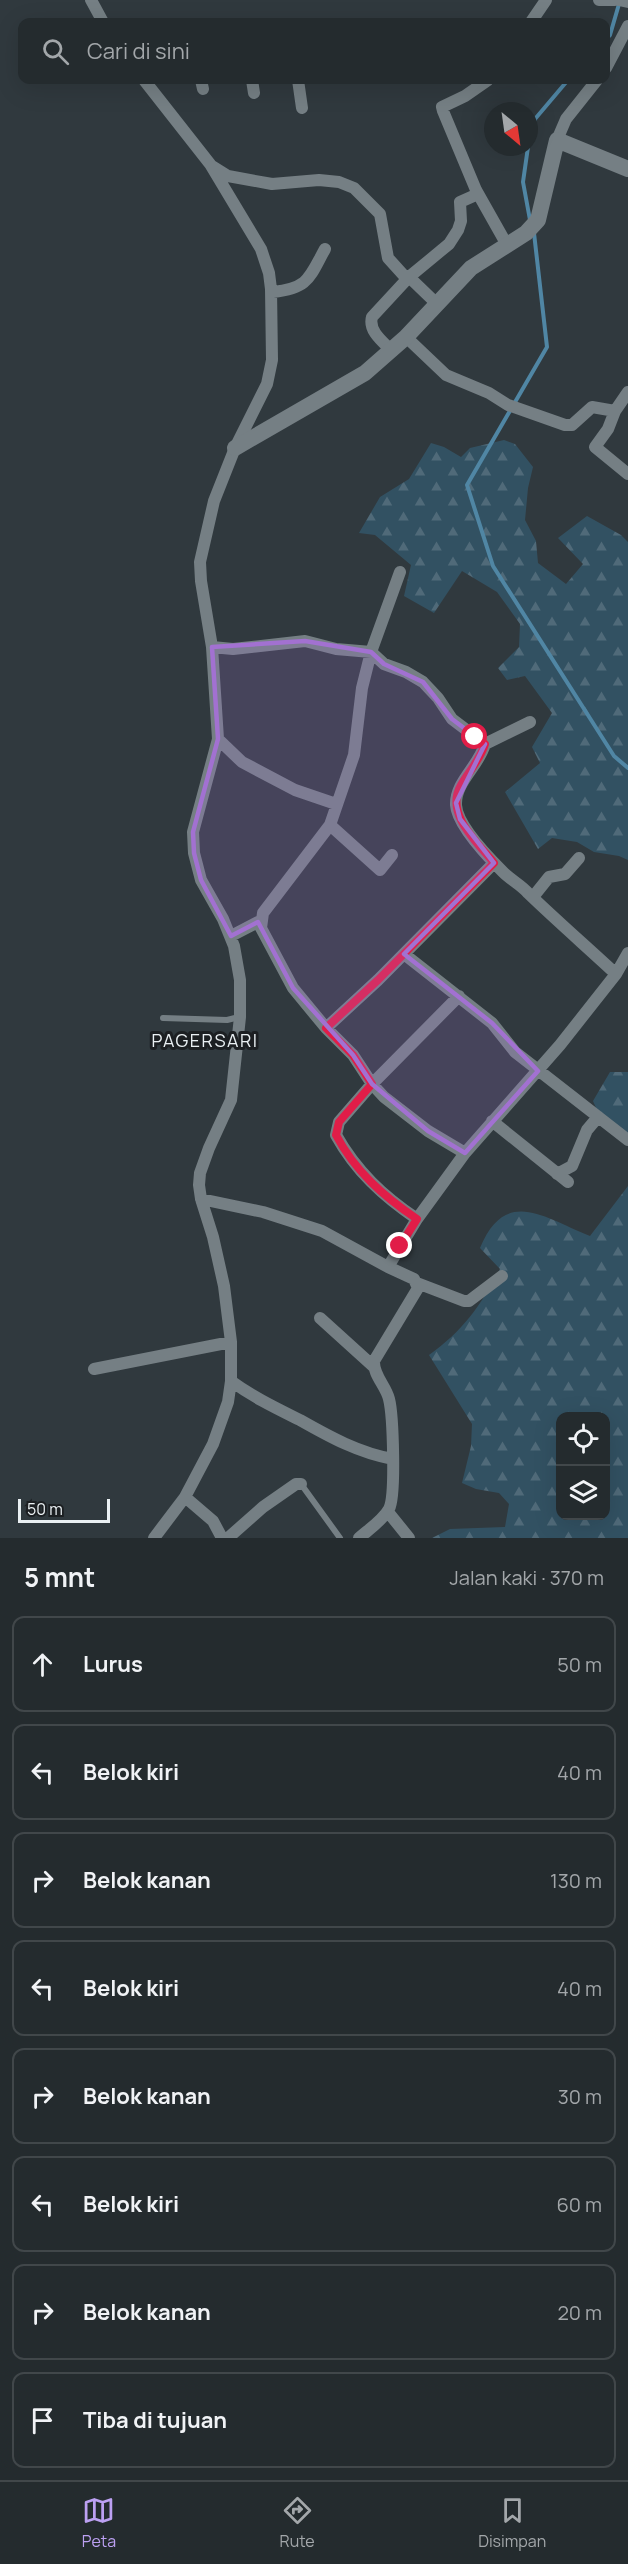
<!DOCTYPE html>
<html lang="id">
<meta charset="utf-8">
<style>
body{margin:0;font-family:Manrope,sans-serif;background:#2c3336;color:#f1f3f6}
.controls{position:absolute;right:18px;bottom:18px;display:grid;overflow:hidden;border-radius:12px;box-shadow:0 6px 24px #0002}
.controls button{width:54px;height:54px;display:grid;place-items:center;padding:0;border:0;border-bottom:2px solid #41474a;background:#242b2e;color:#f1f3f6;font:30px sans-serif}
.compass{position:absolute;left:484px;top:102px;width:54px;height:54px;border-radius:50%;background:#242b2e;box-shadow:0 6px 24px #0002;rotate:151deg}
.scale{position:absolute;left:18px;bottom:15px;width:92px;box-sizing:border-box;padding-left:6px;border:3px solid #eaf0f3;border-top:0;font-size:16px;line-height:21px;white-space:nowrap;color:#eaf0f3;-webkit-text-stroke:4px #1c1f22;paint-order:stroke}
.stop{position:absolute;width:18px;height:18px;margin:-14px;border:4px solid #e11d48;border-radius:50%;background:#fff}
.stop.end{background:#e11d48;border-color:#fff;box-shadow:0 2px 6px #0008}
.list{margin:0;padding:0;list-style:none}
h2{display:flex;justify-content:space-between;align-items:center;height:78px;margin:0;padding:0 24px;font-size:26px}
h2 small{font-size:20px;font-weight:400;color:#a3a7aa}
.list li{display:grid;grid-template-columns:39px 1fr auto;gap:18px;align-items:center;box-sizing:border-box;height:96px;margin:0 12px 12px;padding:0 12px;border:2px solid #41474a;border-radius:12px}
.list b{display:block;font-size:22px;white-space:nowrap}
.list em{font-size:20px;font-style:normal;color:#a3a7aa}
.icon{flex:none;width:33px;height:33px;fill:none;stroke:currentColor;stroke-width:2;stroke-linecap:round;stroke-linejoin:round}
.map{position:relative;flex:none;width:628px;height:1538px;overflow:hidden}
.search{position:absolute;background:#242b2e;box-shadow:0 6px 24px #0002;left:18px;right:18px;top:18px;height:66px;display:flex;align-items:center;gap:15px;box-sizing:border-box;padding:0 21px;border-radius:12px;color:#a3a7aa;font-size:22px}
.sheet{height:942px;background:#242b2e}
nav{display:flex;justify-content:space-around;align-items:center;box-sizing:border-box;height:84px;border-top:2px solid #41474a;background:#242b2e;font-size:16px;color:#a3a7aa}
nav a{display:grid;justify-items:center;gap:3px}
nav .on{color:#bca0f2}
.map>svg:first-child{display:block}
.forest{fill:url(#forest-firs);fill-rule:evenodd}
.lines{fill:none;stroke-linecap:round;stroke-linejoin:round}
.stream{stroke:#5086a4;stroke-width:4}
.lane{stroke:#757f84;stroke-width:6}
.street{stroke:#757f84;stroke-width:12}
.secondary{stroke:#757f84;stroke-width:16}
.route{stroke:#e11d48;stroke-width:8}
.marked{fill:#a271d1;fill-opacity:0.2;stroke:#a271d1;stroke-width:4.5;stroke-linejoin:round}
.labels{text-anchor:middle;stroke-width:6;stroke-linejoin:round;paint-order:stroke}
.quarter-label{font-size:18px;letter-spacing:1.5px;fill:#eaf0f3;stroke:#1c1f22}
</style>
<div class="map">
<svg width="628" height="1538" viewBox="0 0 628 1538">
<defs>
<pattern id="forest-firs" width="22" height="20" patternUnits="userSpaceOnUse" patternTransform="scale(1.5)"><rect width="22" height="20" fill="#325162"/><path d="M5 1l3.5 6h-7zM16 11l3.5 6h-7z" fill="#506a79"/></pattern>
</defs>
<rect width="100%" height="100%" fill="#30393e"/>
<path class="forest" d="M504,440L515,444L533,467L528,488L525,520L536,541L538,563L566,584L583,564L558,538L587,516L621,535L628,542V860L619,856L594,852L577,842L552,838L538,849L505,792L540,763L532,747L552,713L525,676L507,680L498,668L519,647L520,624L497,592L462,571L434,613L404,596L411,565L375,535L359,533L380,497L409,479L431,443L444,447L461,457L470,448Z
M610,1072H628V1138L597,1110L593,1101Z
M628,1186V1538H432L450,1529L505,1527L509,1504L499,1493L476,1489L462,1483L471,1446L472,1424L429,1355C463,1331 481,1305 500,1269L480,1248C506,1186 544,1218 590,1236ZM560,1416H606V1516H560Z"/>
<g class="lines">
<path class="stream" d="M606,39L610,35L619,4
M529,144L535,119L568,80
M528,147L523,182L530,220
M534,233L547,347L467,485L493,566L614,756L628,768"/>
<path class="lane" d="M163,1018L227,1020L239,1017
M301,1484L340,1538"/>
<path class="street" d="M91,0L103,22
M599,0H615
M619,0L628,2
M531,22L546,0
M606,68L628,26
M144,80L210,164L261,249L269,273L271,289L272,360L267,384L235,448L214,501L200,562L201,581L212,647L218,739L193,832L194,853L201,880L223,919L234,946L240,980V1017L231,1100L209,1148L200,1173L199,1185L201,1199L213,1237L224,1286L231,1342V1381L228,1402L213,1444L185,1497L154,1538
M201,80L203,89
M252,80L254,93
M298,80L302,108
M488,80L465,96L442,107L443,111L476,190L507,245
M557,140L566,119L597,80
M212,166L228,176L272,184L319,180L339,182L354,188L380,214L388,258L407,279
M409,277L437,304
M271,289L273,292C309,288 309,278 325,249
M406,337L446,375L489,393L508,405L565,425H572L592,407L615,411L628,392
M392,351C383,342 368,331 372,317L409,277L449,244L458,230L461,221L460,202L478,194
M615,411L608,429L595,447L628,474
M400,572L371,652L362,688L354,755L330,825L263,913L261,928L293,988L326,1028L353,1055L372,1084L339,1122L336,1135C356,1171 383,1196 417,1219
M212,647L233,649L305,641L336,649L371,652L384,664L406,672L423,682L438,698L452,719L485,744C479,766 455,782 456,805C457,825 490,859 503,872C511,880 521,885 528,893C557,921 587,947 616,974L628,953
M218,739L242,762L295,790L336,804
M485,744L530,722
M330,825L380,870L392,855
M533,897L549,877L565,874L579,858
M231,936L260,921
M404,954L492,1023L515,1052L628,1140
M459,996L372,1084L384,1097L428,1131L465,1153
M326,1028L378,980L494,863
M492,1121L568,1182
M557,1174L572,1166L587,1130L598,1117
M201,1199L263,1212L322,1231L388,1267L417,1219L465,1153L560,1045L616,974
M417,1283L464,1301H469L502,1276
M320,1318L373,1366
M94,1369L231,1342
M231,1381C253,1397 276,1408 300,1420C330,1437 359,1453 393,1459
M185,1497L213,1521L222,1538
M388,1512L409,1538
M228,1538L263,1507L296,1484H301
M359,1538C368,1530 383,1520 389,1509C396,1496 393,1415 389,1399C386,1386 373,1375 374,1361L418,1288L414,1279L388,1267"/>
<path class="secondary" d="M235,448L365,373L406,337L471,268L526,233L538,220L557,140L628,169"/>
</g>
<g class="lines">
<path class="route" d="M400,1246L417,1219C383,1196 355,1171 336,1135L339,1122L372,1084L353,1055L326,1028L378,980L494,863C478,843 444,814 461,785C469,771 480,760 485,744L475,737"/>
</g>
<path class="marked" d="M305,641L371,652L384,664L423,682L452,719L485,744L456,803L460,819L494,863L404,954L492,1023L538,1071L465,1153L428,1131L372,1084L353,1055L293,988L258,922L231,936L201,880L194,853L193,832L218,739L212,647Z"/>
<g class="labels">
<g class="quarter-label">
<text x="205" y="1047">PAGERSARI</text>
</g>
</g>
</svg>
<div class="controls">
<button><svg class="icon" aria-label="locate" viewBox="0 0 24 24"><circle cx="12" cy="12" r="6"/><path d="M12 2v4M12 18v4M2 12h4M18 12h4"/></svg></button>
<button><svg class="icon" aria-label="layers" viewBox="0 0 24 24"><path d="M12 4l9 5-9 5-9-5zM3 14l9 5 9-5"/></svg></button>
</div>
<svg class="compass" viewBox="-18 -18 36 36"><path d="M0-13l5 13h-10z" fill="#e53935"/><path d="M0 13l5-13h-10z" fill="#a3a7aa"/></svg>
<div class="scale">50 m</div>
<div class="stop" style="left:475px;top:737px"></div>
<div class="stop end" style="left:400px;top:1246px"></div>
<div class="search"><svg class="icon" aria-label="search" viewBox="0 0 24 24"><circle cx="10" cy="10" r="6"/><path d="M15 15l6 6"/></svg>Cari di sini</div>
</div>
<section class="sheet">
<h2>5 mnt<small>Jalan kaki · 370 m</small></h2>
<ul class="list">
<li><svg class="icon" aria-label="ahead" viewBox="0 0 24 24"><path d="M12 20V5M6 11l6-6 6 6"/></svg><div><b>Lurus</b></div><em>50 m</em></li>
<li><svg class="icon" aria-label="left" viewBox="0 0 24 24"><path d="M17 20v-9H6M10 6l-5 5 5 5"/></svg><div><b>Belok kiri</b></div><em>40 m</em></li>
<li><svg class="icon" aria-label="right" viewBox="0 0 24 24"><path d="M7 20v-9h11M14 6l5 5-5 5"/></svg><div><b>Belok kanan</b></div><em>130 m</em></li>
<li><svg class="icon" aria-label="left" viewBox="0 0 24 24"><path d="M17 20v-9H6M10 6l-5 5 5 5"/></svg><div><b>Belok kiri</b></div><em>40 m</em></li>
<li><svg class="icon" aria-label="right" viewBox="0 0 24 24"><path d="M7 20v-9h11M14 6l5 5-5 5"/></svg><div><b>Belok kanan</b></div><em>30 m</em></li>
<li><svg class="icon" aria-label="left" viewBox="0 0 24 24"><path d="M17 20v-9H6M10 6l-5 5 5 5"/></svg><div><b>Belok kiri</b></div><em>60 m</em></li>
<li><svg class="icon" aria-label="right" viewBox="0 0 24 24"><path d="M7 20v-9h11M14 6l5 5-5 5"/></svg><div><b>Belok kanan</b></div><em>20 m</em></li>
<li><svg class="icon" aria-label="arrive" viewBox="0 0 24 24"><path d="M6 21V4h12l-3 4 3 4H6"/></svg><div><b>Tiba di tujuan</b></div></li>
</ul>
</section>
<nav>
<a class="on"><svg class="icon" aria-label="map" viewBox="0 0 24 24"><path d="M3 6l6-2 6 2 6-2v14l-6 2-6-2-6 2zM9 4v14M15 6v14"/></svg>Peta</a>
<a><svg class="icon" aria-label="directions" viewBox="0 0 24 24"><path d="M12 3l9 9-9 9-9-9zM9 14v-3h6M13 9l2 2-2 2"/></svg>Rute</a>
<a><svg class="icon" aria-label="saved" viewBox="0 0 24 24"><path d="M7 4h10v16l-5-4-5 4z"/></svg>Disimpan</a>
</nav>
